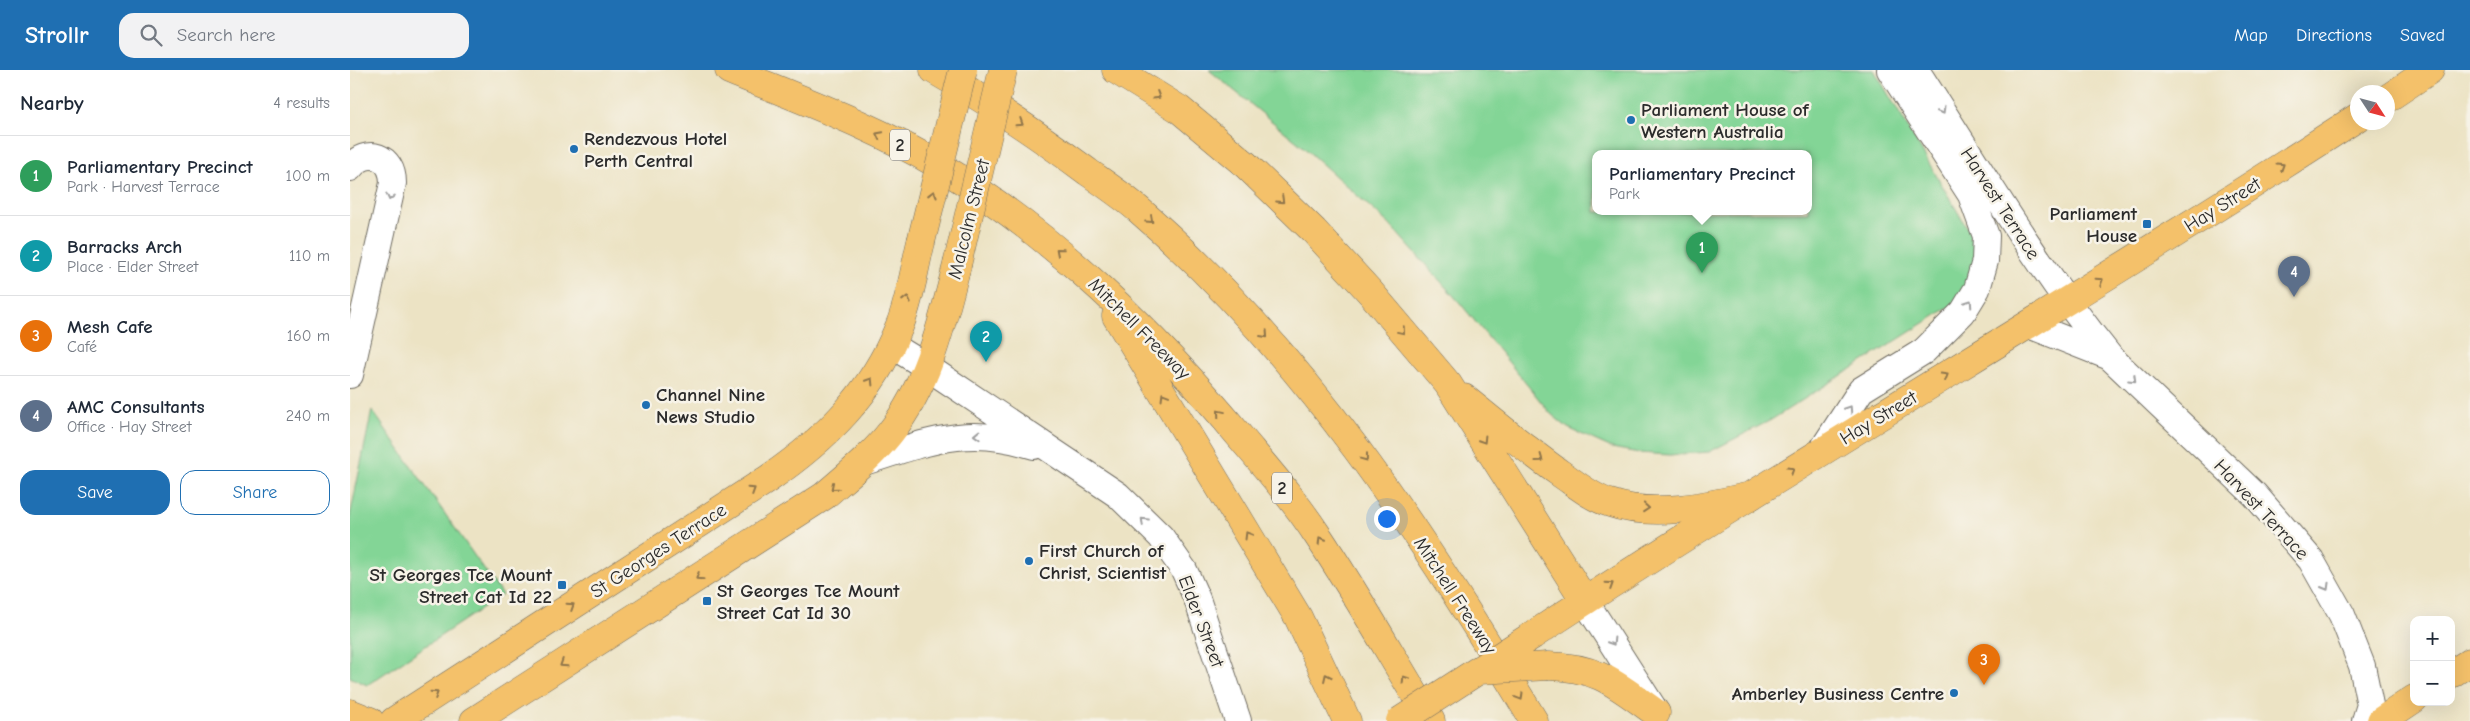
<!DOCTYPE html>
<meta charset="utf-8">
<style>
body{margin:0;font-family:"Comic Neue",sans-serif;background:#f2f2f3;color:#1f2937}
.controls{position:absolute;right:15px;bottom:15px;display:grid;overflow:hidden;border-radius:10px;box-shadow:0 5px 20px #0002}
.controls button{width:45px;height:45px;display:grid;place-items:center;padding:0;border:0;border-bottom:1px solid #e0e1e3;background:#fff;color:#1f2937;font:25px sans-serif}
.compass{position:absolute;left:2000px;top:15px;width:45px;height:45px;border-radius:50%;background:#fff;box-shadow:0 5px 20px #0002;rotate:126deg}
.you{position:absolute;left:1036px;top:448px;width:18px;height:18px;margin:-12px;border:4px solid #fff;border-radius:50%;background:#1a73e8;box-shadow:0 0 0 8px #1a73e833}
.badge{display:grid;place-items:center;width:32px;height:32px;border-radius:50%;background:#1f6fb2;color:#fff;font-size:16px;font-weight:700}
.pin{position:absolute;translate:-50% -41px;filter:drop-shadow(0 1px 2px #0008)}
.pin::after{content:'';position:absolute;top:26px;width:18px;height:15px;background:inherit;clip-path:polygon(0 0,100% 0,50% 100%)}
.popup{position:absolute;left:1242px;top:80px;width:220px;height:65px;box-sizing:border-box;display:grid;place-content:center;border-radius:10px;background:#fff;filter:drop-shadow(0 1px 4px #0005);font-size:16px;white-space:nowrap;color:#747a83}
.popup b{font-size:19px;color:#1f2937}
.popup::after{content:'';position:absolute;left:50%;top:100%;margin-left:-10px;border:10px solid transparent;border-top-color:#fff}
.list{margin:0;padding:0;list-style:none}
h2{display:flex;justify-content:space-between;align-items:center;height:65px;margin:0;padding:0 20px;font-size:21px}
h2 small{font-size:16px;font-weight:400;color:#747a83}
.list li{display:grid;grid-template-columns:32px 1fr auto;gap:15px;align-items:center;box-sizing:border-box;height:80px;padding:0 20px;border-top:1px solid #e0e1e3}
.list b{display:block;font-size:19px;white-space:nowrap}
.list p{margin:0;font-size:16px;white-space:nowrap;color:#747a83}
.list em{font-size:16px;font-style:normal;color:#747a83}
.actions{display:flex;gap:10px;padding:15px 20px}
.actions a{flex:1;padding:11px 0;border:1px solid #1f6fb2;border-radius:15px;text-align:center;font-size:18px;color:#1f6fb2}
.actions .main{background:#1f6fb2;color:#fff}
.icon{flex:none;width:28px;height:28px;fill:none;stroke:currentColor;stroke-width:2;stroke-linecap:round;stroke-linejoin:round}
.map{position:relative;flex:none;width:2120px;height:651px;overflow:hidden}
header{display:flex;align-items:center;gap:30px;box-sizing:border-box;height:70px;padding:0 25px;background:#1f6fb2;color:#fff}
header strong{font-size:24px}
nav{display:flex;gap:28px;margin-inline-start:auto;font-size:18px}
.search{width:350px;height:45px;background:#f2f2f3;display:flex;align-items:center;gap:12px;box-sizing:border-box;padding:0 18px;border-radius:15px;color:#747a83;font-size:19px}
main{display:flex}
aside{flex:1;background:#fff}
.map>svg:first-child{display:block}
.green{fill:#83d596;stroke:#578060;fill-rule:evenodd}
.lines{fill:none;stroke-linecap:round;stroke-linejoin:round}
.minor-casing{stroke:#6f6b61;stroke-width:28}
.major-casing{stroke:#6f6b61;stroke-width:29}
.highway-casing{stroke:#6f6b61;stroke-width:29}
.minor{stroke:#fff;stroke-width:26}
.major{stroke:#f4c16b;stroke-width:28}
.highway{stroke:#f4c16b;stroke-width:28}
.major-bridge-casing{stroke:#6f6b61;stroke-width:29;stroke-linecap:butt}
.major-bridge{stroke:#f4c16b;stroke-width:28}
.oneway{stroke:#90764b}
.oneway2{stroke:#a0a0a0}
.poi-dot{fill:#1f6fb2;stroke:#f7f3e8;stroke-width:2}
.labels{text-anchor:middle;stroke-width:5;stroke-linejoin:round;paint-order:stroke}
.shield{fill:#f7f3e8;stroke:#686764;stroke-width:1}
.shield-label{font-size:18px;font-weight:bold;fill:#2b2b2b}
.poi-label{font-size:19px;font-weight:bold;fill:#2b2b2b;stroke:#f7f3e8;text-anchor:start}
.street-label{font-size:19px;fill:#2b2b2b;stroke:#f7f3e8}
</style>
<header>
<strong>Strollr</strong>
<div class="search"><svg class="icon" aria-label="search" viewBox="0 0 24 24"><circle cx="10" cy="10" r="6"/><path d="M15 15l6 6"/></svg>Search here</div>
<nav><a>Map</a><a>Directions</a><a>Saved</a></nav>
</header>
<main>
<aside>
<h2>Nearby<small>4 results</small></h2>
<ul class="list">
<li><span class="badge" style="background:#2e9e5b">1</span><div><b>Parliamentary Precinct</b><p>Park · Harvest Terrace</p></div><em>100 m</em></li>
<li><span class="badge" style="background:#0f9aa8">2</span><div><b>Barracks Arch</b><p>Place · Elder Street</p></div><em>110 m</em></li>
<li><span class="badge" style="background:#e8710a">3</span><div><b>Mesh Cafe</b><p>Café</p></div><em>160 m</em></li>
<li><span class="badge" style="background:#5c6f8a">4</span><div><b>AMC Consultants</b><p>Office · Hay Street</p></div><em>240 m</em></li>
</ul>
<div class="actions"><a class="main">Save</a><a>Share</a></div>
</aside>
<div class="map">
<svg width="2120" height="651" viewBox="0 0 2120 651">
<rect width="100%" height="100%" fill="#f7f3e8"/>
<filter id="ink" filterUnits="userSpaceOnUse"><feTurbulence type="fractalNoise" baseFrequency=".02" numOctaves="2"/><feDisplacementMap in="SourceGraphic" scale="10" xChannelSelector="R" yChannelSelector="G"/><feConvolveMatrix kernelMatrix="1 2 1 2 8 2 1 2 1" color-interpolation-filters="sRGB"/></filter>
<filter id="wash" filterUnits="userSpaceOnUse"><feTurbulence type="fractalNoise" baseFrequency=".0096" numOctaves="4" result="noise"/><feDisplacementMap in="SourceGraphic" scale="20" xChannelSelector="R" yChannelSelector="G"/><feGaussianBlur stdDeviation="1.12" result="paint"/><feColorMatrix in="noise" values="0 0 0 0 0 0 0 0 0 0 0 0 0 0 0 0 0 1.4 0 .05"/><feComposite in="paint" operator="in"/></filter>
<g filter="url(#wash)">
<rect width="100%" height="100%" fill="#ece3c4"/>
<path class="green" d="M859,0H1524L1629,178L1612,229L1421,350L1359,382L1320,385L1289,383L1262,378L1218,358L1201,344L1110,233L1039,154L951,75ZM1246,84H1458V142H1246Z
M22,340L152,525L17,615L0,607V446Z"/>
</g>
<g filter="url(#ink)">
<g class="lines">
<defs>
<path id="minor" d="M1566,0C1629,97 1687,197 1760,287
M0,98C17,76 43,86 43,113L0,305
M1679,255L1760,287L1905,425L1961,490L1992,545L2012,596L2020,635L2015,651
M541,275L577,297L768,425L811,467L834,500L847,529L888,651
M1472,380L1511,320L1574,281L1613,242L1627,219L1635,191L1636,166L1621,125L1540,0
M514,392C578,372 617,354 684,376
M1235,531L1306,642"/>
<path id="major" d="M2038,28L2080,0
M1183,565C1454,387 1735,225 2008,47
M1198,596C1250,597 1266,615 1306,643
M2101,604L2120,592
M0,643L20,651
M44,651L418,409C476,369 522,324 549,257C560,231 564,200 571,172
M124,651L474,426C497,406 521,387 540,363C578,315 592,253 607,195
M2031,651L2064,629"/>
<path id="highway" d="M379,0C449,29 524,56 590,96C707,168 804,263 892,369C918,400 946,432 968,466C1008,526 1043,589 1081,651
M584,0C638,31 688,65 738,102C755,114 773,126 789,140C954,283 1073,465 1184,651
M766,0L829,39L896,95L964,161L1021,223L1098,314L1235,531
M766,246L948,547L997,651
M1114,328C1146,354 1177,380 1211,404C1226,414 1242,428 1260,433C1303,448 1357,436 1400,426"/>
</defs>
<use href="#minor" class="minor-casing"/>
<use href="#major" class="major-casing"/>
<use href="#highway" class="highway-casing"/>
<use href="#minor" class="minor"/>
<use href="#major" class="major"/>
<use href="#highway" class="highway"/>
<defs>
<path id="major-bridge" d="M571,172L613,0
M607,195L653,0
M1130,600L1198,596
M1050,651L1183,565"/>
</defs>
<use href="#major-bridge" class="major-bridge-casing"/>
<use href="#major-bridge" class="major-bridge"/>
</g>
<defs><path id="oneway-chevron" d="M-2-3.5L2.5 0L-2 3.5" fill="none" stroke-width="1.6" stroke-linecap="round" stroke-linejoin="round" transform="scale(1.25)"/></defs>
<g class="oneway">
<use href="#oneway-chevron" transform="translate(807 26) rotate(32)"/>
<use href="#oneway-chevron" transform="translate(670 53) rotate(33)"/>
<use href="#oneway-chevron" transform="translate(529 65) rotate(-153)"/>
<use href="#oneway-chevron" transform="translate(1931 96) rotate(-32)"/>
<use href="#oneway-chevron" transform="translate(583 124) rotate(-76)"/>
<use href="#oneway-chevron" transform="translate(931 130) rotate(44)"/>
<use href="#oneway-chevron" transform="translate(800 150) rotate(42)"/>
<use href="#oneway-chevron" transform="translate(709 181) rotate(-139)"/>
<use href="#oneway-chevron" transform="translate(1750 211) rotate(-33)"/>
<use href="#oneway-chevron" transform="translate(557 229) rotate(-76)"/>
<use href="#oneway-chevron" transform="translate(1052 261) rotate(50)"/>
<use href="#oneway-chevron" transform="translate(915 265) rotate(48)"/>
<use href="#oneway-chevron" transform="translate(1595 306) rotate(-31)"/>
<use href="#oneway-chevron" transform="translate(520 311) rotate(-58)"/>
<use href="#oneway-chevron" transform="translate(814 326) rotate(-121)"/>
<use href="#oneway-chevron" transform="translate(870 343) rotate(-130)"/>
<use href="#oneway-chevron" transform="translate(1133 370) rotate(58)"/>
<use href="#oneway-chevron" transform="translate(1015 388) rotate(53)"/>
<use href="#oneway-chevron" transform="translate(1190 389) rotate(36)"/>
<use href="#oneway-chevron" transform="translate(1441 400) rotate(-32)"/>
<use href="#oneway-chevron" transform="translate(484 417) rotate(140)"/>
<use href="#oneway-chevron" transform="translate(402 420) rotate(-33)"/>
<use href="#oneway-chevron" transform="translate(1296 438) rotate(5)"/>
<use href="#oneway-chevron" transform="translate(898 465) rotate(-121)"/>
<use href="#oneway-chevron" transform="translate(971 470) rotate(-122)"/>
<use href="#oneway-chevron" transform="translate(349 507) rotate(147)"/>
<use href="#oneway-chevron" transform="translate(1260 515) rotate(-33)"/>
<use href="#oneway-chevron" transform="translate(221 536) rotate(-33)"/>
<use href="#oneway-chevron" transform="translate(213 594) rotate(147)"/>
<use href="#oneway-chevron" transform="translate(977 607) rotate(-115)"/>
<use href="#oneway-chevron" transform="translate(1055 609) rotate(-122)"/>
<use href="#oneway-chevron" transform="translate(85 624) rotate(-33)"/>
<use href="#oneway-chevron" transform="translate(1170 627) rotate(59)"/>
</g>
<g class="oneway2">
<use href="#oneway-chevron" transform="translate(1592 41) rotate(58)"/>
<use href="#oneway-chevron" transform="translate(40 127) rotate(103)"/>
<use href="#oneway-chevron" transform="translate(1619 233) rotate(-56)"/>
<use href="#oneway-chevron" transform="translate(1783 309) rotate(44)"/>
<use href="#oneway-chevron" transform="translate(1499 339) rotate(-57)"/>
<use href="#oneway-chevron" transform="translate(627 365) rotate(178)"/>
<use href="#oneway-chevron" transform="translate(794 451) rotate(-136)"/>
<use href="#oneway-chevron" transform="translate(1976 517) rotate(60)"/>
<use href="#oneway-chevron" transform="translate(1262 572) rotate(58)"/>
</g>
</g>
<g class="poi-dot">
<circle cx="1281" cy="50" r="5"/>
<circle cx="224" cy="79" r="5"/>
<rect x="1792" y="149" width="10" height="10" rx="2.5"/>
<circle cx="296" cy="335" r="5"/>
<circle cx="679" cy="491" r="5"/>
<rect x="207" y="510" width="10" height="10" rx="2.5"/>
<rect x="352" y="526" width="10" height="10" rx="2.5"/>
<circle cx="1604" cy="623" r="5"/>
</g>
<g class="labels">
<g class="shield">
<rect x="540" y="59.5" width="20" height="31" rx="4"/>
<rect x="922" y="402.5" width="20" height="31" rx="4"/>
</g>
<g class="shield-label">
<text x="550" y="81">2</text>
<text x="932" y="424">2</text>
</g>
<g class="poi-label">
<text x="1291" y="46">Parliament House of<tspan x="1291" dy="22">Western Australia</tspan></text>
<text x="234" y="75">Rendezvous Hotel<tspan x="234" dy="22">Perth Central</tspan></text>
<text x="1787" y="150" text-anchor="end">Parliament<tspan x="1787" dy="22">House</tspan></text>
<text x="306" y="331">Channel Nine<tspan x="306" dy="22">News Studio</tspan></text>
<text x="689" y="487">First Church of<tspan x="689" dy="22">Christ, Scientist</tspan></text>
<text x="202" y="511" text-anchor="end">St Georges Tce Mount<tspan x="202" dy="22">Street Cat Id 22</tspan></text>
<text x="367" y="527">St Georges Tce Mount<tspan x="367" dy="22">Street Cat Id 30</tspan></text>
<text x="1594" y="630" text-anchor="end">Amberley Business Centre</text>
</g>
<g class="street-label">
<text transform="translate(1651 133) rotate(57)" y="7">Harvest Terrace</text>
<text transform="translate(1872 134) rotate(-32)" y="7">Hay Street</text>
<text transform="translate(618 149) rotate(-76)" y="7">Malcolm Street</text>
<text transform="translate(790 258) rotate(45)" y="7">Mitchell Freeway</text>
<text transform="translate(1528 347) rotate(-31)" y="7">Hay Street</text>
<text transform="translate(1912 439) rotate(47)" y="7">Harvest Terrace</text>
<text transform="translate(308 480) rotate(-33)" y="7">St Georges Terrace</text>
<text transform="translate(1106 525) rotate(57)" y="7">Mitchell Freeway</text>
<text transform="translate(852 551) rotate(69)" y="7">Elder Street</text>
</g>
</g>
</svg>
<div class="controls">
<button>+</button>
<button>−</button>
</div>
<svg class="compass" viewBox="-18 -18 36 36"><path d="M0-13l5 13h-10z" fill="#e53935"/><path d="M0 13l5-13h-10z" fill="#747a83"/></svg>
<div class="you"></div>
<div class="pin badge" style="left:1352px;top:203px;background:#2e9e5b">1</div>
<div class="popup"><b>Parliamentary Precinct</b>Park</div>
<div class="pin badge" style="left:636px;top:292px;background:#0f9aa8">2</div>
<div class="pin badge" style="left:1634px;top:615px;background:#e8710a">3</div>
<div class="pin badge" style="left:1944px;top:227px;background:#5c6f8a">4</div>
</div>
</main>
